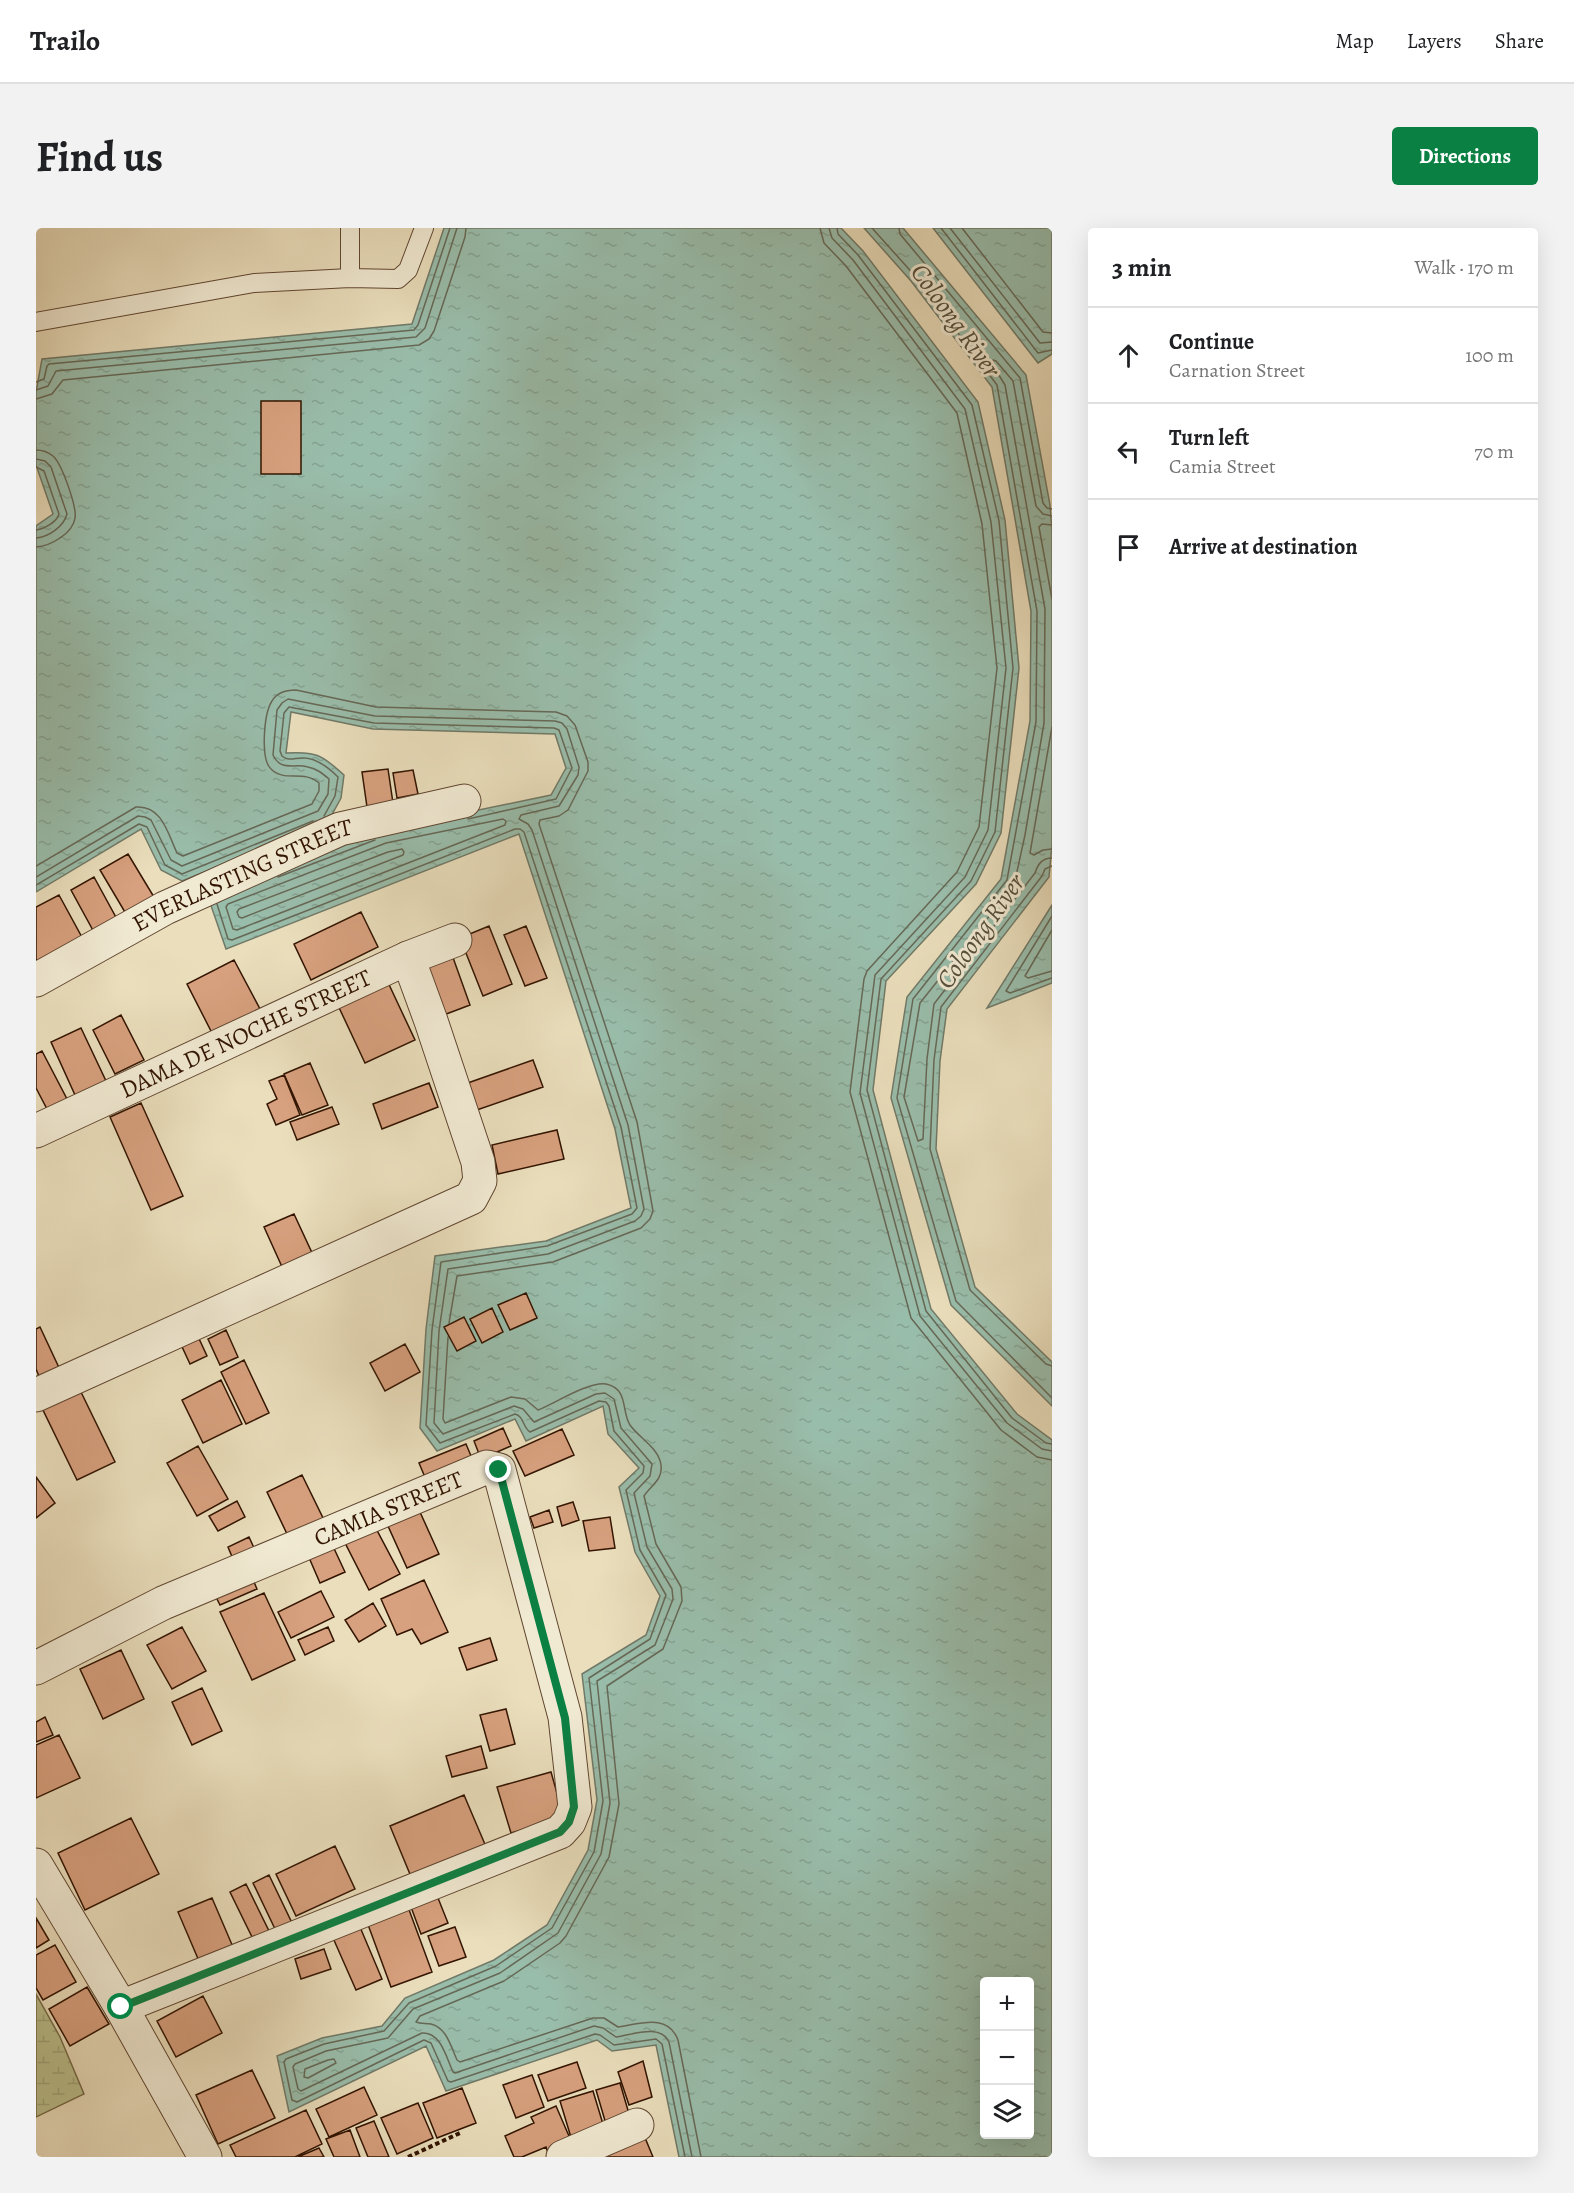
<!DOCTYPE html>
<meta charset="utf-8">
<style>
body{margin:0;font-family:Alegreya,serif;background:#f2f2f2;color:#202124}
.controls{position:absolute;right:18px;bottom:18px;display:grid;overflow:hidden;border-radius:6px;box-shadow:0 6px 24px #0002}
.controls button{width:54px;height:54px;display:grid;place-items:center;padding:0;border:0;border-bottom:2px solid #e0e0e0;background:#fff;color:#202124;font:30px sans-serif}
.stop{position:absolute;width:18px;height:18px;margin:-14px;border:4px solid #0b8043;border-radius:50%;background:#fff}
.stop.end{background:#0b8043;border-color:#fff;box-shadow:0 2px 6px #0008}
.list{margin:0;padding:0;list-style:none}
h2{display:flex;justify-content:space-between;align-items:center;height:78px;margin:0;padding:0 24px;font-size:26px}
h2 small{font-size:20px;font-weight:400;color:#757577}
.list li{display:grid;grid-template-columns:39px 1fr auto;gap:18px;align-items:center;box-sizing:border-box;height:96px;padding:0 24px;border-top:2px solid #e0e0e0}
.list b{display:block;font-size:22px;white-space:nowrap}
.list p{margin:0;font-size:20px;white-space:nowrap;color:#757577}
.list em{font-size:20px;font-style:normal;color:#757577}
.icon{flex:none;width:33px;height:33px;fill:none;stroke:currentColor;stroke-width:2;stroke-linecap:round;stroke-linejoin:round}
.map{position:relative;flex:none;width:1016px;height:1929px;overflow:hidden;border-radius:6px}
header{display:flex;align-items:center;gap:36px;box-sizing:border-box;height:84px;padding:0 30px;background:#fff;border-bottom:2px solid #e0e0e0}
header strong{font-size:28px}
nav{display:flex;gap:33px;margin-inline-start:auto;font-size:21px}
.intro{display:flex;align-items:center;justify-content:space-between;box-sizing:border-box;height:144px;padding:0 36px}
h1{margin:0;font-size:42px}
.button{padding:15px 27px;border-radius:6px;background:#0b8043;color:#fff;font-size:21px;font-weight:700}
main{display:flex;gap:36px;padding:0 36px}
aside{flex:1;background:#fff;border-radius:6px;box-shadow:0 6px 24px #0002}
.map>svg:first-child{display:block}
.wetland{fill:url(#wetland-marsh);stroke:#766a47;stroke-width:1.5}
.water{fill:url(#water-ripples);stroke:#707967;stroke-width:1.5;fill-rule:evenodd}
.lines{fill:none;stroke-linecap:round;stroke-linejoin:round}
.shore{stroke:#666856;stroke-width:1.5}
.building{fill:#d7a07e;stroke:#321401;stroke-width:1.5}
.service-casing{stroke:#604630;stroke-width:20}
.minor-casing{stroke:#604630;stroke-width:35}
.path{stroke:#321401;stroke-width:4;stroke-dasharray:4.5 3;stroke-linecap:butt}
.service{stroke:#f1ead3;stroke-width:18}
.minor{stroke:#f1ead3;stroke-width:33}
.route{stroke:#0b8043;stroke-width:8}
.labels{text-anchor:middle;stroke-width:6;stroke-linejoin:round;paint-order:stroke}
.street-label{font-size:24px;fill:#321401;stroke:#f1ead3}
.water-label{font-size:26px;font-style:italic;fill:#564f3c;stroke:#f1ead3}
</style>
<header>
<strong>Trailo</strong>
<nav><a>Map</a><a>Layers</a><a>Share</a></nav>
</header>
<div class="intro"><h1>Find us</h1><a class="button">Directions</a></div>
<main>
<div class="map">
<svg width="1016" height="1929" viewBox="0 0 1016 1929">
<defs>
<pattern id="wetland-marsh" width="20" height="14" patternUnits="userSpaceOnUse" patternTransform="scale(1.5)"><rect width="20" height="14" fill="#bbc08d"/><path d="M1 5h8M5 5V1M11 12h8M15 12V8" fill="none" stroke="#a1a478"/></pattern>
<pattern id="water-ripples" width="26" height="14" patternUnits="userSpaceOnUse" patternTransform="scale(1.5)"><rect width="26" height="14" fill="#99bdab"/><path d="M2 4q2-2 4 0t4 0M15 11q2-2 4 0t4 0" fill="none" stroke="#84a291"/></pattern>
</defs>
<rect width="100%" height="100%" fill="#eadebc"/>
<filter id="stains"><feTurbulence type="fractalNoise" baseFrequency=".00333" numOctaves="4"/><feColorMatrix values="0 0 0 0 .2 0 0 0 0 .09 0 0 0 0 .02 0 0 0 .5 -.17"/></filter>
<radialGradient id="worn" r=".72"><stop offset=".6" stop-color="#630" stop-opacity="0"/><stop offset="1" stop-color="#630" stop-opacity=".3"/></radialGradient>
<path class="wetland" d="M0,1766L24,1809L48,1866L0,1889Z"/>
<path class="water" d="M408,0H805L827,23L942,174L969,292L983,440L965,605L940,656L850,753L837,862L895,1081L981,1186L1016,1212V1929H643L620,1817L576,1823L561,1812L410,1863L390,1818L253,1884L241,1828L286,1810L346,1798L369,1770L458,1732L511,1697L552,1622L561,1572L546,1446L610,1407L624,1368L599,1324L583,1259L603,1240L572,1206L567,1178L490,1213L479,1191L401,1223L384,1200L390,1101L399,1028L510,1013L595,980L579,901L483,606L190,721L172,669L346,602L515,567L530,540L519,506L337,501L255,484L250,525C280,523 286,527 308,547L305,570L292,594L146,653L125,642L105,601L0,664V298L17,286L0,237V164L6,131L376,96ZM948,1754H993V1906H948Z
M828,0H867L990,147L1014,277L1016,303V617L1013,649L911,781L904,833L900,921L939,1059L1016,1134V1178L915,1077L855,870L871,769L965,651L994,493L995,383L956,159L875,53Z
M897,0H1016V126L1002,135Z
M1016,677V755L951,780Z"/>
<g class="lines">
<path class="shore" d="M784,0L788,15L810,38L921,185L946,296L961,440L943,599L921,644L831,743L828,751L814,864L875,1090L965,1202L1001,1229L1016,1232
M793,0L796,10L817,32L929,181L955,294L970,440L952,602L929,649L839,747L824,865L884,1088L971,1195L1006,1221L1016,1223
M801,0L802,6L822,27L936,177L963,293L977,440L959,604L935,653L845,751L831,862L890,1083L976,1190L1010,1215L1016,1216
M836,0L880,49L961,157L1001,383L1000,494L971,652L877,771L861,870L920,1073L1016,1170
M863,0L864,6L984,150L1007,275L1011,280L1016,281
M905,0L1002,125L1016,122
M914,0L1004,115L1016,114
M926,0L1007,104L1016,105
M0,154L8,151L11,138L13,136L378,102L382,97L414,0
M0,162L12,158L20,143L380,109L389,100L421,0
M0,171L16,166L27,152L383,117L393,111L398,103L429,9L430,0
M0,222C7,222 12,224 17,228C26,236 41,279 39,290C37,305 15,318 0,319
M0,231L9,233L15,239L31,286C28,298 13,309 0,310
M0,239L8,243L23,286C21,294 8,301 0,302
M1016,288L1007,286L1000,278L977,153L960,133L957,132L956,136L969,157L1009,381L1008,495L989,607L978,657L884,775L868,869L882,913L887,911L891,831L898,776L999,645C1002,636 1006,630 1016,630
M1016,297L1006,296L1003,299L1016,371
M1016,499L994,625L998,627L1007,622L1016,621
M288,588L299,568L302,549C293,540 282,531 269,530C260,529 253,534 246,528L244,523L248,485L253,479L338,495L518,500L523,502L536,540L520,571L432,591
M467,591L470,593L469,597L201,702L197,701L190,679L192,676L350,615Z
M366,621L368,624L367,627L206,690L203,689L201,684L203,681L352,624Z
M0,638L100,579C126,577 132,606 141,625L147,628L276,576L283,563V555C267,541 249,555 235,541C224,531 228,485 236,473C241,464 250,462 260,462L340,479L520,484L531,488L539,497L552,534V543L532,582L523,588L504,592L503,596L601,894L617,983L614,991L605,1000L517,1034L421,1048L413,1095
M1016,638L1009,641L1006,648L905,779L898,832L894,921L934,1062L1010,1136L1016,1138
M0,649L102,588L109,589L115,592L135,632L146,638L282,583L292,566L293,551C286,545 281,541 272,539C258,535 245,544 237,527L241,482L246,475L252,471L339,488L519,493L526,495L531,501L543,539L542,547L523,578L485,587L483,591L492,596L496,602L592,897L608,981L605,988L599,993L512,1026L412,1041L403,1103L398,1195L407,1206L478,1178L487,1181L498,1194L560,1166L569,1165L578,1171L585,1200L616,1236L614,1248L598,1265L611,1319L636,1361L637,1371L619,1417L561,1453L574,1575L565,1626L522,1705L464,1745L377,1781L352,1810L290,1823L259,1836L257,1839L262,1861L265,1863L386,1805C405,1804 410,1829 417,1844L419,1845L558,1798L567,1800L580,1809C596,1807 624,1795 633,1814L656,1929
M242,649L339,612
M0,657L103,596L111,599L129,637L146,646L277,593
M181,676L192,711L196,712L479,601H484L488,604L585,899L601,980L596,986L511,1018L405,1034L396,1102L390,1197L404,1215L479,1186C488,1188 487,1200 494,1204L563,1173L570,1174L573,1178L578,1203L608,1238L607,1245L590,1262L604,1322L630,1367L614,1411L553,1450L567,1573L558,1624L516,1700L460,1738L373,1775L348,1803L288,1816L250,1831L248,1834L256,1872L261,1874L388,1812L395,1815L412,1853L415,1854L559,1806L564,1807L578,1817L620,1811L626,1816L649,1929
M1016,688L970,763L974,765L1016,750
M1016,702L989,748L992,750L1016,743
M412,1109L407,1191L409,1195L475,1169L489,1171L502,1182C518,1176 553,1153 570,1156C593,1161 585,1183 594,1197C603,1210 623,1220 625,1237C627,1252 615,1257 608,1268L620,1316L645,1359L646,1373L627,1421L571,1458L583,1576L573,1629L530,1708L524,1715L468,1753L384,1788L380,1794C385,1796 389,1795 395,1796C411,1800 415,1819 421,1832L424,1834L557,1790H568L582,1799C604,1796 632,1785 642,1812L665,1929
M292,1832L298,1831L300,1835L272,1850L268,1849L269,1841Z"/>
</g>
<path class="building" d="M225,173H265V246H225Z
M352,541L357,575L331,579L326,544Z
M377,542L382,566L361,570L357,545Z
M92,626L121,674L93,691L64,642Z
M58,649L82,693L59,706L35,662Z
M23,667L48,713L3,737L0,731V679Z
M325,684L342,719L275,752L258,716Z
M453,698L476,756L447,768L424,710Z
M490,698L511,750L489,758L468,707Z
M415,724L434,777L405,788L385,735Z
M198,732L224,781L176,805L151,756Z
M349,748L379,812L329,835L299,771Z
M85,787L108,832L79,846L57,802Z
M45,800L70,853L39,867L15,814Z
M6,823L31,871L11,881L0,860V826Z
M497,832L507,859L435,884L426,857Z
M274,835L292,877L266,887L248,846Z
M248,847L264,887L240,897L231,876L241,871L233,853Z
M393,855L402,879L346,901L337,876Z
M105,875L147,968L115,982L74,889Z
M296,879L303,896L261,912L254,894Z
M521,902L528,931L462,946L456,917Z
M258,986L277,1027L247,1041L228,999Z
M490,1065L501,1090L474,1102L462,1077Z
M456,1080L467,1104L446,1115L434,1091Z
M428,1089L440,1113L421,1123L408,1099Z
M4,1099L25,1144L5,1153L0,1141V1101Z
M159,1102L171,1128L154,1136L142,1110Z
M190,1102L202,1129L184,1137L172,1111Z
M369,1116L384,1144L349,1163L334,1135Z
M208,1132L233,1185L210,1196L185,1144Z
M185,1152L206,1196L167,1215L146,1172Z
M44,1162L79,1234L41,1252L6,1180Z
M467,1200L475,1218L445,1231L438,1213Z
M526,1201L538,1227L489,1248L477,1223Z
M430,1216L438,1235L391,1254L383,1235Z
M162,1218L192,1271L161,1288L131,1235Z
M266,1247L288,1292L252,1308L231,1264Z
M0,1249L19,1275L0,1290Z
M201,1273L209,1289L182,1303L173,1288Z
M379,1273L403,1326L371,1340L347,1287Z
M537,1274L543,1292L526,1298L521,1279Z
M513,1282L517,1294L498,1300L494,1289Z
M574,1289L579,1320L553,1323L547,1293Z
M335,1291L364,1346L333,1362L305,1307Z
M213,1309L219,1322L197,1331L192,1319Z
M295,1314L309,1344L284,1355L271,1325Z
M215,1347L221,1361L184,1377L177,1363Z
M388,1352L412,1404L385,1416L376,1401L361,1407L345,1371Z
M285,1363L298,1389L255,1410L242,1384Z
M228,1365L259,1432L216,1452L184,1384Z
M337,1375L350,1398L323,1414L309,1392Z
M146,1399L170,1443L136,1461L111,1417Z
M292,1399L298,1413L269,1427L262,1412Z
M454,1410L461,1432L431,1442L423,1420Z
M85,1422L108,1471L67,1491L44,1441Z
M166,1460L186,1503L156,1517L136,1474Z
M470,1481L479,1516L454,1523L444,1487Z
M9,1489L17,1507L0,1514V1494Z
M23,1507L44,1550L0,1570V1517Z
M445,1518L451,1540L416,1549L410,1528Z
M515,1544L528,1590L475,1605L461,1559Z
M428,1567L451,1621L376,1651L354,1598Z
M95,1590L123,1646L49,1682L22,1625Z
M299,1618L319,1661L260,1688L240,1646Z
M233,1647L256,1695L240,1703L217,1655Z
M210,1656L233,1703L217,1711L194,1664Z
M398,1660L412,1695L385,1706L372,1671Z
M176,1670L197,1719L163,1733L142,1684Z
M372,1679L396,1744L355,1759L331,1694Z
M0,1690L13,1712L0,1720Z
M324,1699L346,1751L320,1762L297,1710Z
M419,1699L430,1729L403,1738L392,1708Z
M19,1717L40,1754L7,1772L0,1760V1727Z
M288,1721L295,1741L265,1751L259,1731Z
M51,1759L73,1796L34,1818L13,1781Z
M167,1768L186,1805L140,1829L121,1793Z
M607,1833L616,1869L593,1877L582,1844Z
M541,1834L550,1860L512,1873L502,1847Z
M216,1842L239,1890L182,1916L160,1867Z
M496,1847L508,1879L480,1890L467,1857Z
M584,1855L596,1896L572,1903L560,1862Z
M328,1859L341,1887L293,1909L280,1881Z
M426,1860L440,1895L401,1910L387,1875Z
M557,1863L570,1906L537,1916L524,1873Z
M382,1875L397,1910L361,1926L345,1890Z
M520,1878L536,1915L512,1925L510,1919L486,1929H478L469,1908L498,1895L495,1889Z
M270,1882L286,1916L259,1929H200L194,1917Z
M338,1893L353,1929H332L320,1900Z
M605,1900L617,1929H536Z
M314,1902L324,1929H298L290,1911Z
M283,1920L288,1929H262Z"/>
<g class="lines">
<defs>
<path id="service" d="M314,50V0
M0,94L218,55L314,50L362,51L372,42L388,0"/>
<g id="minor">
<path id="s1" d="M0,752L129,680L304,601L428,573"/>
<path id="s2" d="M0,903L372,730L419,712"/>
<path d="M0,1167L435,970L444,953L442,934L395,793L372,730"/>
<path id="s3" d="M0,1440L127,1375L451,1239L463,1242L529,1489L539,1579L533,1594L524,1604L85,1779"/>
<path d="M0,1637L85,1779L169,1929"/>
<path d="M527,1929L601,1897"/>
</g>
</defs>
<use href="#service" class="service-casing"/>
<use href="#minor" class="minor-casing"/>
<path class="path" d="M372,1929L424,1905"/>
<use href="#service" class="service"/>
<use href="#minor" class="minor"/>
</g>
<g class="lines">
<path class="route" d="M85,1779L524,1604L533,1594L538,1579L529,1490L463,1242"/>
</g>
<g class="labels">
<g class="street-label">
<text dy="8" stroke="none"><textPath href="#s1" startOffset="232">EVERLASTING STREET</textPath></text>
<text dy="8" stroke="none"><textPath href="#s2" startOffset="231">DAMA DE NOCHE STREET</textPath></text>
<text dy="8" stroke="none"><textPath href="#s3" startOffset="387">CAMIA STREET</textPath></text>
</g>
<g class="water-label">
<text transform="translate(920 92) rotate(54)" y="9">Coloong River</text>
<text transform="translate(944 703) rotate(-55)" y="9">Coloong River</text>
</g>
</g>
<rect width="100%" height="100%" filter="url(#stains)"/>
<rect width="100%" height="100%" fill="url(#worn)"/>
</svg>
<div class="controls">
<button>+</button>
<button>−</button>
<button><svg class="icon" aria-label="layers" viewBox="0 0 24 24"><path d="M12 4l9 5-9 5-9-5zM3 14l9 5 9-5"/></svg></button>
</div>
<div class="stop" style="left:85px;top:1779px"></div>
<div class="stop end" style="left:463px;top:1242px"></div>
</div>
<aside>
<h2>3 min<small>Walk · 170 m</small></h2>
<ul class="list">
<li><svg class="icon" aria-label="ahead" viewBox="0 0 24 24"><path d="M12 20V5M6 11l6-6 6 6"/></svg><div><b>Continue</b><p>Carnation Street</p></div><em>100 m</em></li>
<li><svg class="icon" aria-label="left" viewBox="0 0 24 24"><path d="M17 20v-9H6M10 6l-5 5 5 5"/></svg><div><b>Turn left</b><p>Camia Street</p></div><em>70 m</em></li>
<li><svg class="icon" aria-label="arrive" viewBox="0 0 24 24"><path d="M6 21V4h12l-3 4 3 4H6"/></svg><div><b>Arrive at destination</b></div></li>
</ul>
</aside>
</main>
